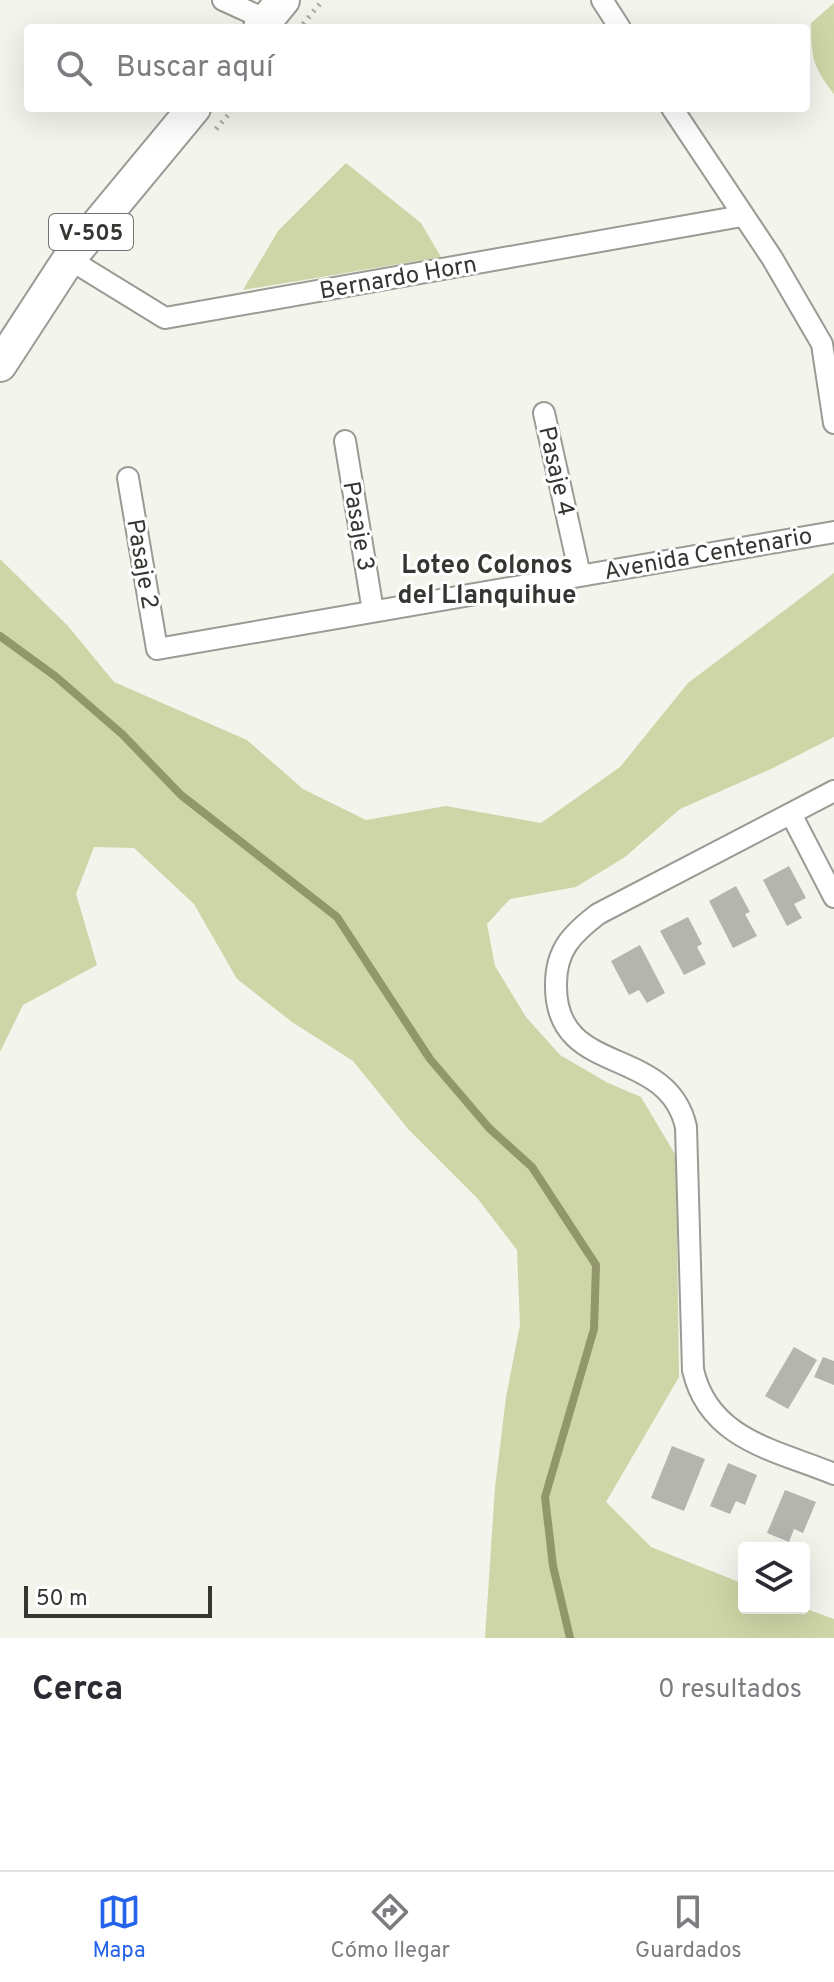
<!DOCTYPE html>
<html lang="es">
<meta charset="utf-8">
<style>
body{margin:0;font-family:Overpass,sans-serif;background:#f7f7f7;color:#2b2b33}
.controls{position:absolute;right:24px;bottom:24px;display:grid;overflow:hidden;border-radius:8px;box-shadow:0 8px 32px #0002}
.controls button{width:72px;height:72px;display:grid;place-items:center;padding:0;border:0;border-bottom:2px solid #e1e1e2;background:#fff;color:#2b2b33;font:40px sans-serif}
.scale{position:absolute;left:24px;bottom:20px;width:188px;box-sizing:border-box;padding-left:8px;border:4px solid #353532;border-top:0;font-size:22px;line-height:28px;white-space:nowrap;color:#353532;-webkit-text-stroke:6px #fff;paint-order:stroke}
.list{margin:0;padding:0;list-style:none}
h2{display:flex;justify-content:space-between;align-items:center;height:104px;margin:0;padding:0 32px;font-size:34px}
h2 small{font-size:26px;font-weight:400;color:#7c7c81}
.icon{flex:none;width:44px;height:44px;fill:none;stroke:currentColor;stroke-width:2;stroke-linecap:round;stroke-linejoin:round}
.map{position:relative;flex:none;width:834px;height:1638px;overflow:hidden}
.search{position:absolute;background:#fff;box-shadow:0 8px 32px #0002;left:24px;right:24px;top:24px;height:88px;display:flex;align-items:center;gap:20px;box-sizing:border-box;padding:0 28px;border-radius:8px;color:#7c7c81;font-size:30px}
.sheet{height:232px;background:#fff}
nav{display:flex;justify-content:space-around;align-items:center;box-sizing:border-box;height:112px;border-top:2px solid #e1e1e2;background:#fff;font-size:22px;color:#7c7c81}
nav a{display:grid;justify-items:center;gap:4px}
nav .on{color:#2563eb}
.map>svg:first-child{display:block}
.green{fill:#ced5a7}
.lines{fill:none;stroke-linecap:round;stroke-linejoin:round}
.stream{stroke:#91966b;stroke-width:8}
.building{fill:#b4b5ae}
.minor-casing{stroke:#9a9b94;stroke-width:24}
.primary-casing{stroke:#9a9b94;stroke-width:36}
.path{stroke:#a8a9a3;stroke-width:5;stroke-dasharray:2 6;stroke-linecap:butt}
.minor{stroke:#fff;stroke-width:20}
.primary{stroke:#fff;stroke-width:32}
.labels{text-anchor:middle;stroke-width:6;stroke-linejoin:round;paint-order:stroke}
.shield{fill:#fff;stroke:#727270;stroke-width:2}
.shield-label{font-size:22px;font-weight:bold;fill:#353532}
.street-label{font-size:24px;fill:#353532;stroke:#fff}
.neighbourhood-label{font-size:26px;font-weight:bold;fill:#353532;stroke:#fff}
</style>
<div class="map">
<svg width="834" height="1638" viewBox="0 0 834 1638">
<rect width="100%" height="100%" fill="#f3f4ec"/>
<path class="green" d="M834,3V94C813,67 811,57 811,23Z
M346,163L421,223L441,257L243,290L278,231Z
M0,559L68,626L114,682L247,740L303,789L366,820L446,806L541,823L620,767L688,683L834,573V737L771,769L680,809L625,857L576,887L510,899L487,924L495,966L526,1017L560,1055L608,1083L641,1097L676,1156L679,1377L606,1502L651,1547L744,1584V1608H804L834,1619V1638H485L495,1488L506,1397L520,1325L517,1250L478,1199L409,1130L353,1061L292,1022L237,979L194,904L134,848L94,847L76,894L97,965L23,1005L0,1052Z"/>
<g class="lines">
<path class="stream" d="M0,636L55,676L122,734L181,795L337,917L430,1059L489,1128L532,1167L596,1265L594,1329L545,1497L553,1566L570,1638"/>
</g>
<path class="building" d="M789,866L806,898L794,904L802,918L787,926L763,880Z
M736,886L750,912L745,914L757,936L733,948L709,901Z
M688,917L702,944L697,947L706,964L684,975L660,931Z
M640,945L665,993L647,1003L639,990L629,995L611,961Z
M794,1347L817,1360L788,1409L765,1396Z
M823,1357L834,1361V1385L814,1377Z
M672,1446L705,1459L684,1511L651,1498Z
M728,1463L757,1475L745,1505L736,1501L730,1514L710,1506Z
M785,1490L816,1502L803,1533L794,1529L789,1542L767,1533Z"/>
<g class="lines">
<defs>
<path id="minor" d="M223,0L267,20
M602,0L620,28
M672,108L772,258L822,344L834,423
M69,259L165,318L742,216
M544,413L580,575
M345,441L373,611
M128,478L157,649L834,532
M834,791L598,914C572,934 556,950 556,984C554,1079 667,1043 686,1127L693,1370C709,1440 776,1450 834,1474
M791,814L834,897"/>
<path id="primary" d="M260,28L283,0
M0,365L69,259L194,108"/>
</defs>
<use href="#minor" class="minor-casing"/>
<use href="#primary" class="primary-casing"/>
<path class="path" d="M303,24L323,0
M216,129L234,108"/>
<use href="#minor" class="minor"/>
<use href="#primary" class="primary"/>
</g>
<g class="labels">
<rect class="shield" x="49" y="214" width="84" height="36" rx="6"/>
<g class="shield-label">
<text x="91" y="240">V-505</text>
</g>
<g class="street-label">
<text transform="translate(398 277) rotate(-10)" y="8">Bernardo Horn</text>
<text transform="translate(557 471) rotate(77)" y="8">Pasaje 4</text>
<text transform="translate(359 526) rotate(80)" y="8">Pasaje 3</text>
<text transform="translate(708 553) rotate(-10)" y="8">Avenida Centenario</text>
<text transform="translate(143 564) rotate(80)" y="8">Pasaje 2</text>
</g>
<g class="neighbourhood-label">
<text x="487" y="573">Loteo Colonos<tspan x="487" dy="30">del Llanquihue</tspan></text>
</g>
</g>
</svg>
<div class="controls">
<button><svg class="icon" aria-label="layers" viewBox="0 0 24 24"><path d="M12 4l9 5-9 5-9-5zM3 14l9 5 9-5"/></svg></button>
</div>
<div class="scale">50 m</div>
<div class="search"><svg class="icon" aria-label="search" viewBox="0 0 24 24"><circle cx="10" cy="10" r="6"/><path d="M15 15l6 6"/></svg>Buscar aquí</div>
</div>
<section class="sheet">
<h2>Cerca<small>0 resultados</small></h2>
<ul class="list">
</ul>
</section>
<nav>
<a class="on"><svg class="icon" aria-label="map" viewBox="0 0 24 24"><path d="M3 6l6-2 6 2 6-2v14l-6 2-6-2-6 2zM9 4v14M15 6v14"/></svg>Mapa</a>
<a><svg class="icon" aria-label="directions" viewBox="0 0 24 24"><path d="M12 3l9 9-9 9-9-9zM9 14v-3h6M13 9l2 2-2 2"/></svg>Cómo llegar</a>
<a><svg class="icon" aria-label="saved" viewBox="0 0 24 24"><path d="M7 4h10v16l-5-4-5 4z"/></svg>Guardados</a>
</nav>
